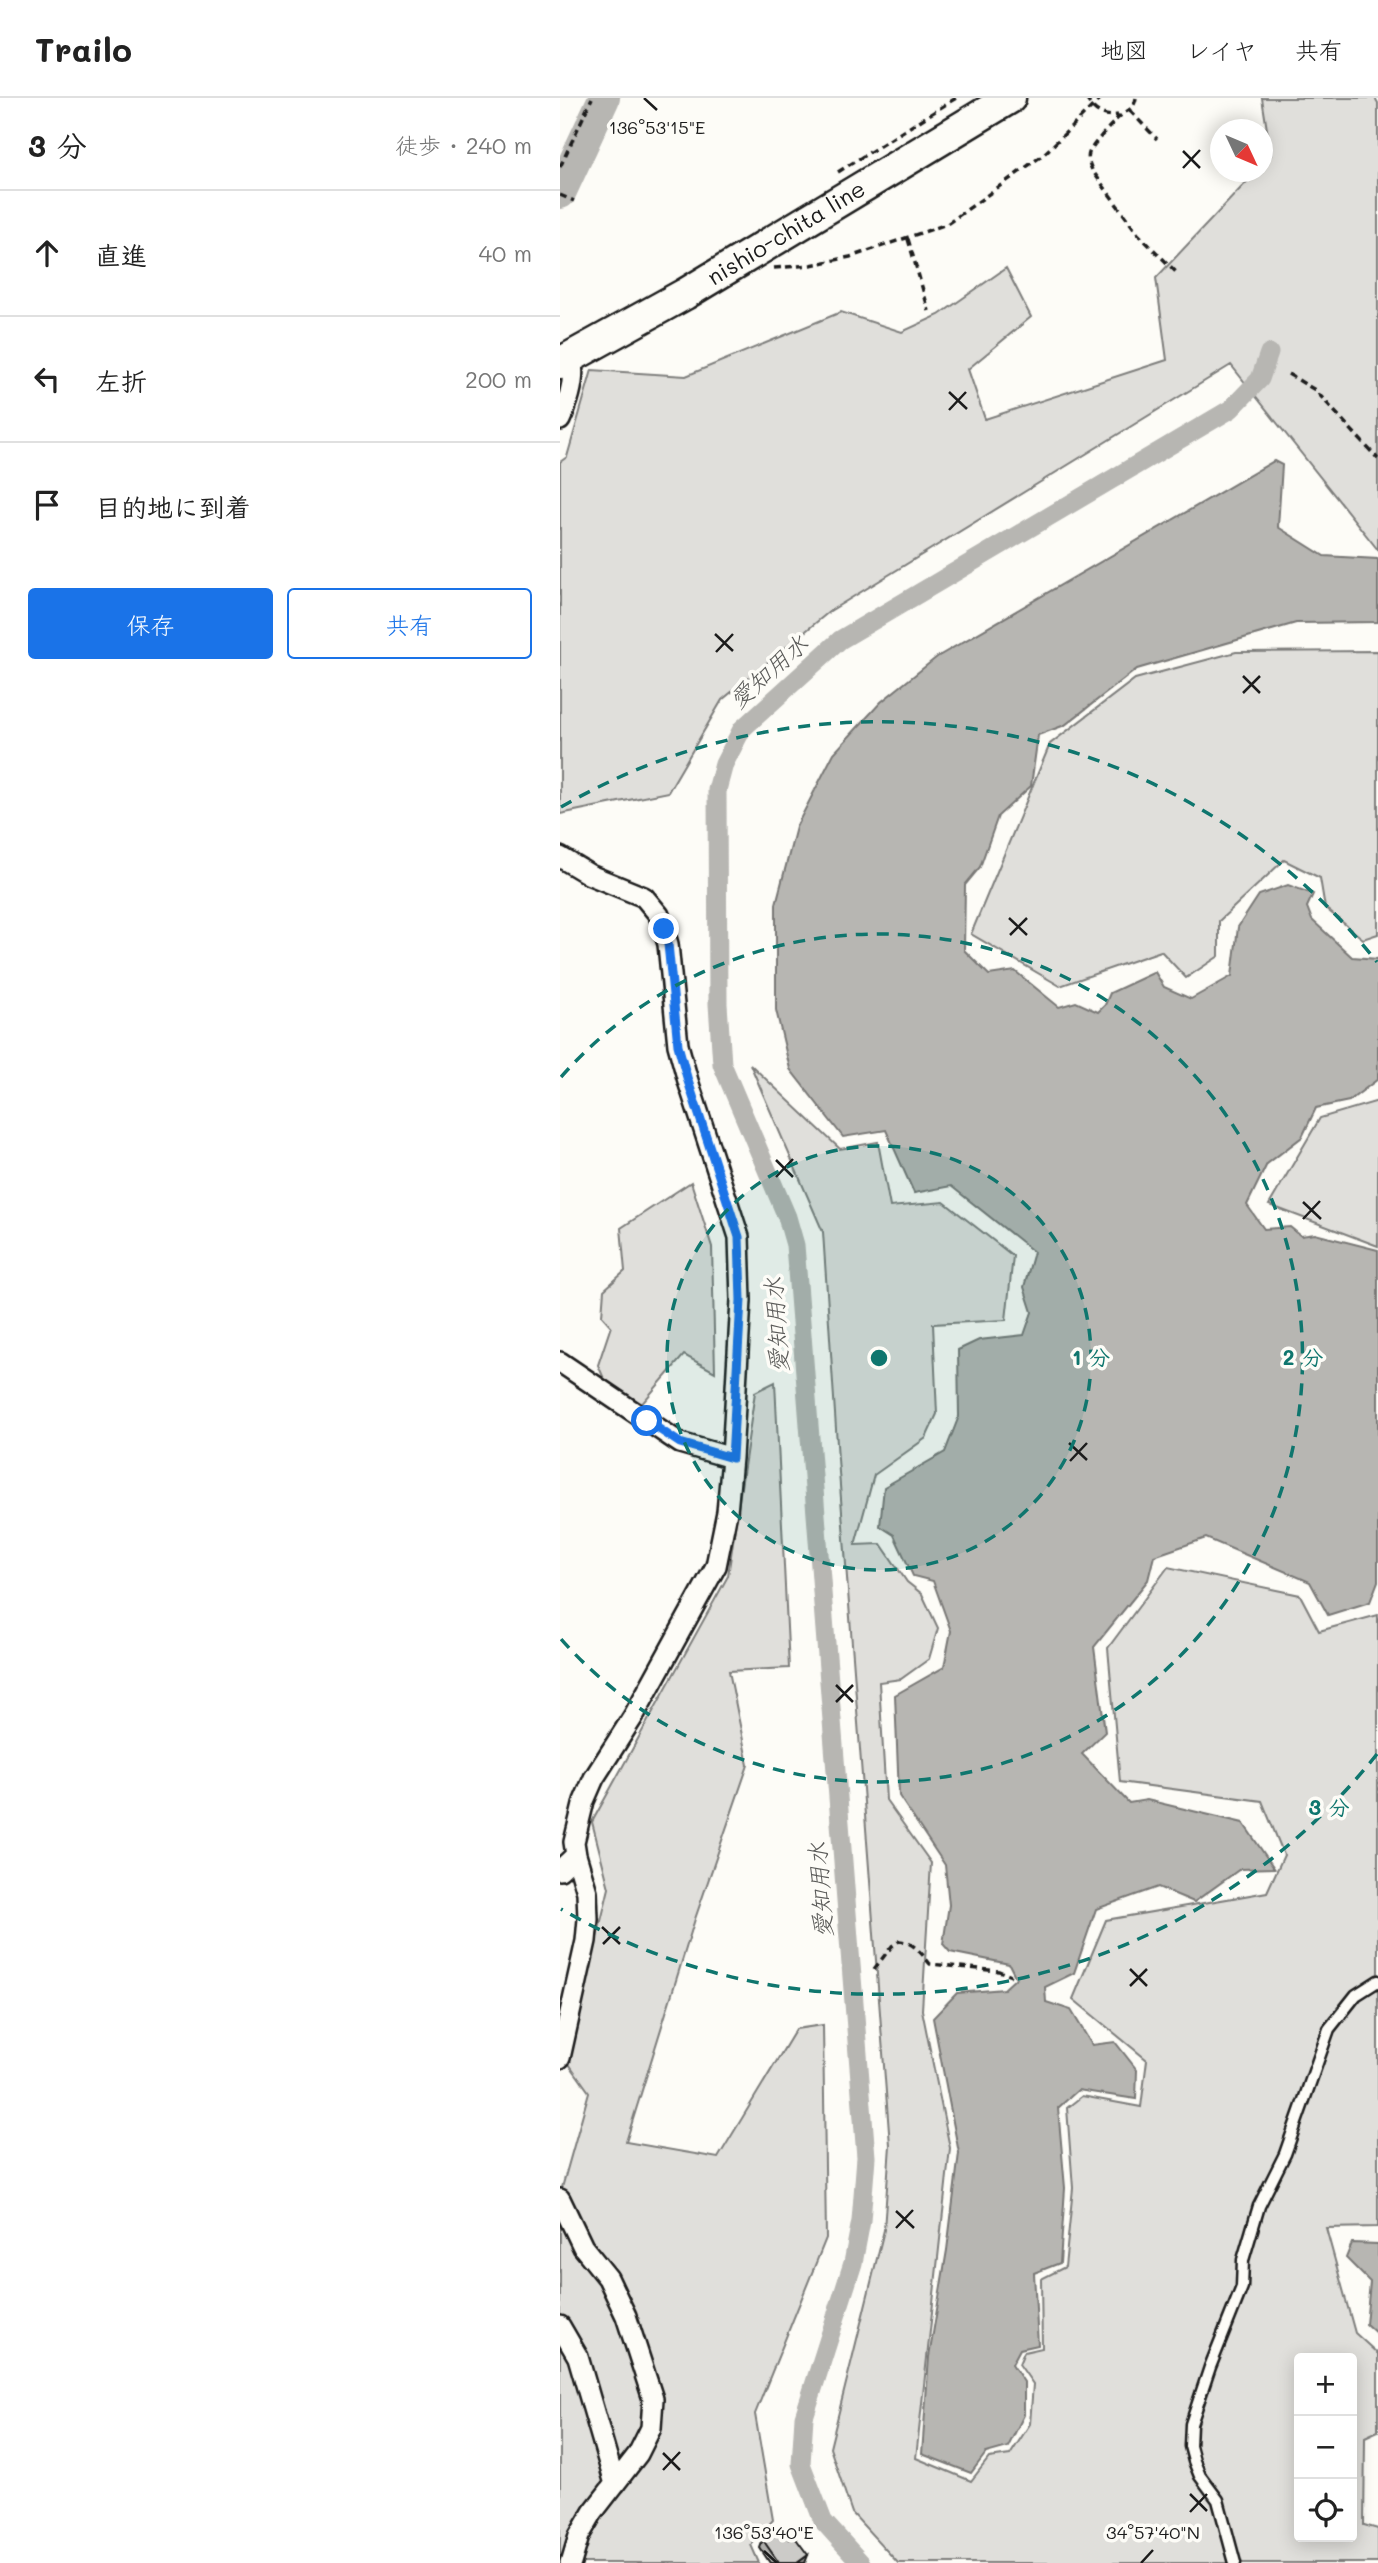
<!DOCTYPE html>
<html lang="ja">
<meta charset="utf-8">
<style>
body{margin:0;font-family:Mali,"Klee One",sans-serif;background:#f2f2f2;color:#222}
.controls{position:absolute;right:21px;bottom:21px;display:grid;overflow:hidden;border-radius:7px;box-shadow:0 4px 18px #0003}
.controls button{width:63px;height:63px;display:grid;place-items:center;padding:0;border:0;border-bottom:2px solid #e0e0e0;background:#fff;color:#222;font:35px sans-serif}
.compass{position:absolute;left:650px;top:21px;width:63px;height:63px;border-radius:50%;background:#fff;box-shadow:0 4px 18px #0003;rotate:134deg}
.stop{position:absolute;width:21px;height:21px;margin:-16px;border:5px solid #1a73e8;border-radius:50%;background:#fff}
.stop.end{background:#1a73e8;border-color:#fff;box-shadow:0 2px 7px #0008}
.list{margin:0;padding:0;list-style:none}
h2{display:flex;justify-content:space-between;align-items:center;height:91px;margin:0;padding:0 28px;font-size:30px}
h2 small{font-size:23px;font-weight:400;color:#767676}
.list li{display:grid;grid-template-columns:46px 1fr auto;gap:21px;align-items:center;box-sizing:border-box;height:126px;padding:0 28px;border-top:2px solid #e0e0e0}
.list b{display:block;font-size:26px;white-space:nowrap}
.list em{font-size:23px;font-style:normal;color:#767676}
.actions{display:flex;gap:14px;padding:21px 28px}
.actions a{flex:1;padding:16px 0;border:2px solid #1a73e8;border-radius:7px;text-align:center;font-size:24px;color:#1a73e8}
.actions .main{background:#1a73e8;color:#fff}
.icon{flex:none;width:38px;height:38px;fill:none;stroke:currentColor;stroke-width:2;stroke-linecap:round;stroke-linejoin:round}
.map{position:relative;flex:none;width:818px;height:2465px;overflow:hidden}
header{display:flex;align-items:center;gap:42px;box-sizing:border-box;height:98px;padding:0 35px;background:#fff;border-bottom:2px solid #e0e0e0}
header strong{font-size:33px}
nav{display:flex;gap:38px;margin-inline-start:auto;font-size:24px}
main{display:flex}
aside{flex:1;background:#fff}
.map>svg:first-child{display:block}
.green{fill:#e0dfdb;stroke:#7e7e7c;stroke-width:2;fill-rule:evenodd}
.water{fill:#b7b6b2;stroke:#797876;stroke-width:2}
.lines{fill:none;stroke-linecap:round;stroke-linejoin:round}
.canal{stroke:#b7b6b2;stroke-width:19}
.river{stroke:#b7b6b2;stroke-width:32}
.service-casing{stroke:#1c1c1c;stroke-width:15}
.minor-casing{stroke:#1c1c1c;stroke-width:24}
.primary-casing{stroke:#1c1c1c;stroke-width:35}
.path{stroke:#1c1c1c;stroke-width:3.5;stroke-dasharray:7 5;stroke-linecap:butt}
.service{stroke:#fdfcf7;stroke-width:10}
.minor{stroke:#fdfcf7;stroke-width:19}
.primary{stroke:#fdfcf7;stroke-width:30}
.wall{fill:#afafac;stroke:#1c1c1c;stroke-width:2}
.shaded-wall{fill:#8f8e8c;stroke:#1c1c1c;stroke-width:2}
.building{fill:#cccbc8;stroke:#1c1c1c;stroke-width:2}
.route{stroke:#1a73e8;stroke-width:9}
.ticks{fill:none;stroke:#1c1c1c;stroke-width:2.5}
.ring{fill:none;stroke:#0f766e;stroke-width:3.5;stroke-dasharray:12 9}
.labels{text-anchor:middle;stroke-width:7;stroke-linejoin:round;paint-order:stroke}
.street-label{font-size:23px;fill:#1c1c1c;stroke:#fdfcf7}
.water-label{font-size:24px;font-style:italic;fill:#5a5a58;stroke:#fdfcf7}
.ticks-label{font-size:18px;text-anchor:middle;fill:#1c1c1c;stroke:#fdfcf7;stroke-width:7;stroke-linejoin:round;paint-order:stroke}
.centre{fill:#0f766e;stroke:#fdfcf7;stroke-width:3.5}
.ring-label{font-size:21px;text-anchor:middle;font-weight:bold;fill:#0f766e;stroke:#fdfcf7;stroke-width:7;stroke-linejoin:round;paint-order:stroke}
</style>
<header>
<strong>Trailo</strong>
<nav><a>地図</a><a>レイヤ</a><a>共有</a></nav>
</header>
<main>
<aside>
<h2>3 分<small>徒歩 · 240 m</small></h2>
<ul class="list">
<li><svg class="icon" aria-label="ahead" viewBox="0 0 24 24"><path d="M12 20V5M6 11l6-6 6 6"/></svg><div><b>直進</b></div><em>40 m</em></li>
<li><svg class="icon" aria-label="left" viewBox="0 0 24 24"><path d="M17 20v-9H6M10 6l-5 5 5 5"/></svg><div><b>左折</b></div><em>200 m</em></li>
<li><svg class="icon" aria-label="arrive" viewBox="0 0 24 24"><path d="M6 21V4h12l-3 4 3 4H6"/></svg><div><b>目的地に到着</b></div></li>
</ul>
<div class="actions"><a class="main">保存</a><a>共有</a></div>
</aside>
<div class="map">
<svg width="818" height="2465" viewBox="0 0 818 2465">
<rect width="100%" height="100%" fill="#fdfcf7"/>
<filter id="ink" filterUnits="userSpaceOnUse"><feTurbulence type="fractalNoise" baseFrequency=".0143" numOctaves="2"/><feDisplacementMap in="SourceGraphic" scale="14" xChannelSelector="R" yChannelSelector="G"/><feConvolveMatrix kernelMatrix="1 2 1 2 8 2 1 2 1" color-interpolation-filters="sRGB"/></filter>
<g filter="url(#ink)">
<path class="green" d="M702,0H815L818,5V452L671,267L270,513L162,602L108,694L0,716V364L7,359L32,272L126,278L281,214L342,234L379,217L446,170L471,219L408,271L425,321L607,262L596,180L696,74H702L703,67L711,57Z
M818,553V836L803,841L765,810L760,780L724,762L659,823V858L626,880L601,853L500,888L411,836L490,646L575,581L676,554Z
M190,966L280,1051L318,1044L330,1109L384,1104L453,1158L446,1222L373,1226L377,1316L366,1340L314,1377L295,1447L321,1446L347,1484L362,1496L378,1530L369,1561L341,1581L319,1584L326,1702L371,1765L362,1912L390,2050L356,2360L411,2383L429,2360L450,2357L470,2326L473,2286L459,2266L464,2254L482,2250L481,2181L505,2169L513,2090L507,2010L522,1998L581,2009L587,1962L513,1901L546,1822L707,1794L724,1757L702,1703L560,1684L548,1550L608,1469L740,1497L759,1533L818,1517V2129L766,2130L795,2235L818,2256V2333L805,2339L804,2427L818,2431V2465H338L292,2415L270,2350L324,2132L330,2047L278,1361L263,1134ZM739,2260H792V2439H739Z
M818,1003V1148L709,1107L760,1020Z
M131,1084L152,1149L155,1274L124,1257L80,1308L45,1283L38,1267L51,1228L42,1218L44,1192L65,1173L61,1130Z
M215,1284L229,1570L169,1573L188,1667L135,1821L66,2044L158,2060L236,1931L263,1927L266,2140L195,2316L213,2422L191,2447L199,2465H0V2097L29,1994L7,1963L49,1790L32,1724L168,1478L195,1294Z"/>
<path class="water" d="M714,363L722,367L718,429L764,458L818,461V524L736,525L577,571L505,627L478,637L471,688L438,718L420,769L405,787L404,852L429,877L455,873L499,909L516,904L538,914L545,907L550,895L595,874L604,889L631,901L672,878L678,829L699,797L728,787L753,796L747,809L752,822L792,859L818,861V981L789,1003L756,1010L742,1039L707,1066L687,1107L704,1131L730,1129L741,1138L755,1136L818,1152V1483L810,1504L768,1517L750,1484L646,1440L594,1458L588,1482L534,1549L545,1634L522,1656L569,1705L587,1702L683,1725L714,1770L680,1771L634,1804L598,1789L536,1811L514,1875L485,1889L486,1904L511,1912L532,1947L555,1944L577,1972L576,2001L518,1992L498,2010L505,2090L500,2165L474,2175L478,2247L460,2251L452,2266L464,2284V2317L448,2349L426,2355L411,2375L362,2356L369,2259L387,2152L399,2055L373,1920L397,1895L444,1891L456,1880L449,1866L390,1854L383,1846L389,1807L385,1767L339,1698L335,1597L384,1569L391,1533L373,1483L353,1478L334,1437L320,1428L324,1389L385,1354L399,1318L398,1252L419,1242L464,1237L472,1214L464,1189L474,1154L391,1088L354,1095L326,1032L283,1039L230,971L216,912V806L236,729L274,655L321,604L377,559Z
M792,2145L818,2146V2237L806,2226L810,2184L786,2160Z"/>
<g class="lines">
<path class="canal" d="M301,2465L263,2423L241,2366L244,2319L293,2165L301,2123L306,2059L235,1147L227,1119L162,966L158,906L157,692L164,666L182,631L280,542L671,311L700,281L709,255"/>
<path class="river" d="M0,95L44,0"/>
<defs>
<path id="service" d="M675,2465L658,2402L640,2378L634,2363L630,2348L631,2326L650,2269L682,2189L683,2162L699,2108L725,2056L769,1931L796,1897L818,1883"/>
<path id="minor" d="M0,322C9,303 16,280 11,260
M0,759L30,777L84,799L99,817L108,846L118,947L128,983L179,1139L181,1202L172,1360L167,1414L156,1468L73,1619L34,1680L24,1703L14,1744L16,1757L27,1794L28,1821L26,1843L0,1960
M0,1264L120,1345L172,1360
M0,1772L16,1757
M0,2101L23,2149L48,2180L66,2218L93,2301L91,2330L78,2356L33,2414L19,2438L11,2465
M0,2228L18,2259L55,2386"/>
<g id="primary">
<path id="s1" d="M0,265L125,196L450,0"/>
</g>
</defs>
<use href="#service" class="service-casing"/>
<use href="#minor" class="minor-casing"/>
<use href="#primary" class="primary-casing"/>
<path class="path" d="M526,0C533,13 544,20 558,17
M576,0C574,13 566,12 558,20C551,27 532,47 529,55C527,61 530,67 532,72L578,136L618,176
M570,13L597,41
M0,69L32,0
M278,74L396,0
M0,97L14,103
M348,141L369,213
M214,170L251,167L290,159L387,126L483,57L541,0
M728,276L755,292L818,361
M314,1871L332,1848L339,1843C354,1844 361,1855 370,1866L439,1873L451,1878"/>
<use href="#service" class="service"/>
<use href="#minor" class="minor"/>
<use href="#primary" class="primary"/>
</g>
<path class="wall" d="M203,2442L245,2465H210L200,2450Z"/>
<path class="shaded-wall" d="M248,2457L245,2465H237Z"/>
<path class="building" d="M220,2429L229,2441L234,2438L248,2457L237,2465H219L203,2442Z"/>
</g>
<g class="lines" filter="url(#ink)">
<path class="route" d="M87,1323L120,1345L172,1360L181,1202L179,1139L128,983L118,947L108,846L104,831"/>
</g>
<path class="ticks" d="M84,0L97,12M623,53L640,70M623,70L640,52M389,294L407,311M389,312L406,294M155,536L173,553M156,554L173,536M683,578L700,595M683,595L700,578M449,820L467,837M450,837L467,820M216,1062L233,1079M216,1079L233,1061M743,1104L761,1121M743,1121L760,1103M509,1345L527,1362M510,1363L527,1345M276,1587L293,1604M276,1604L293,1587M42,1829L60,1846M43,1846L60,1829M570,1871L587,1888M570,1888L587,1871M336,2113L354,2130M336,2130L353,2112M103,2355L120,2372M103,2372L120,2354M630,2396L647,2413M630,2414L647,2396M204,2453L217,2465M581,2465L593,2452"/>
<circle cx="319" cy="1260" r="212" fill="#0f766e" fill-opacity=".12"/>
<g class="ring">
<circle cx="319" cy="1260" r="212"/>
<path d="M1 979A424 424 0 1 1 1 1541"/>
<path d="M817 1656A636 636 0 0 1 1 1811M1 709A636 636 0 0 1 817 864"/>
</g>
<g class="labels">
<g class="street-label">
<text dy="8" stroke="none"><textPath href="#s1" startOffset="261">nishio-chita line</textPath></text>
</g>
<g class="water-label">
<text transform="translate(209 574) rotate(-42)" y="8">愛知用水</text>
<text transform="translate(217 1227) rotate(-94)" y="8">愛知用水</text>
<text transform="translate(261 1792) rotate(-94)" y="8">愛知用水</text>
</g>
</g>
<g class="ticks-label">
<text x="97" y="36">136°53'15"E</text>
<text x="593" y="2441">34°57'40"N</text>
<text x="204" y="2441">136°53'40"E</text>
</g>
<circle cx="319" cy="1260" r="10" class="centre"/>
<g class="ring-label">
<text x="531" y="1267">1 分</text>
<text x="743" y="1267">2 分</text>
<text x="769" y="1717">3 分</text>
</g>
</svg>
<div class="controls">
<button>+</button>
<button>−</button>
<button><svg class="icon" aria-label="locate" viewBox="0 0 24 24"><circle cx="12" cy="12" r="6"/><path d="M12 2v4M12 18v4M2 12h4M18 12h4"/></svg></button>
</div>
<svg class="compass" viewBox="-18 -18 36 36"><path d="M0-13l5 13h-10z" fill="#e53935"/><path d="M0 13l5-13h-10z" fill="#767676"/></svg>
<div class="stop" style="left:87px;top:1323px"></div>
<div class="stop end" style="left:104px;top:831px"></div>
</div>
</main>
